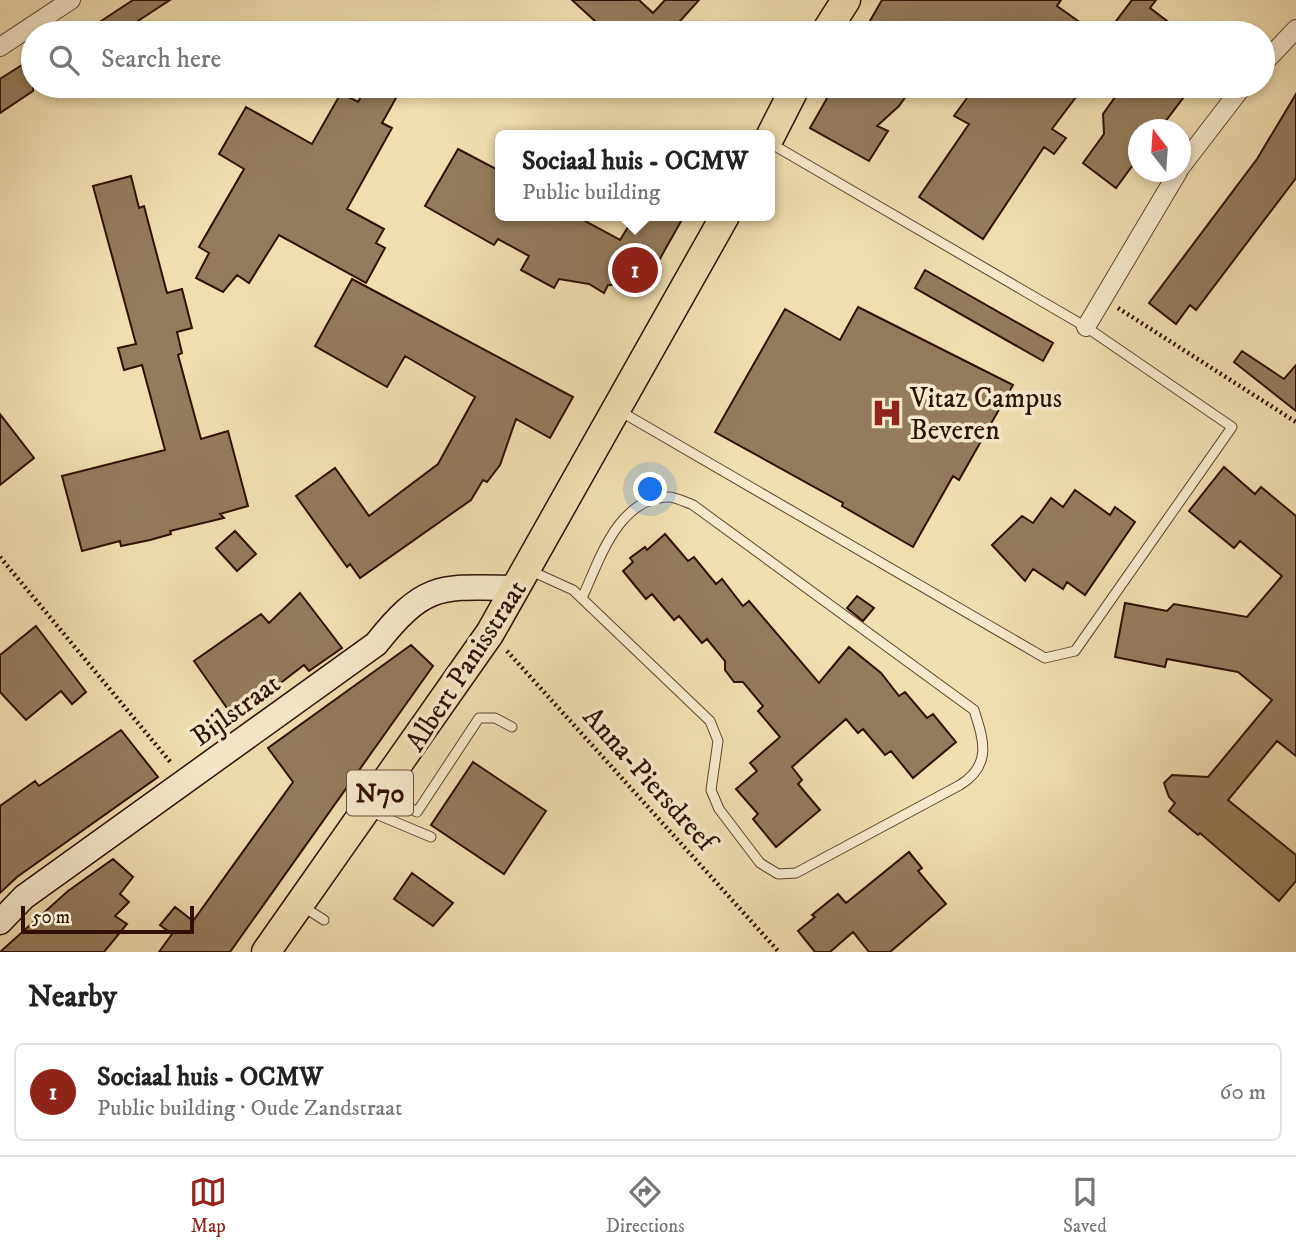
<!DOCTYPE html>
<meta charset="utf-8">
<style>
body{margin:0;font-family:"IM FELL DW Pica",serif;background:#f6f6f6;color:#222}
.compass{position:absolute;left:1128px;top:119px;width:63px;height:63px;border-radius:50%;background:#fff;box-shadow:0 4px 10px #0003;rotate:343deg}
.scale{position:absolute;left:21px;bottom:18px;width:173px;box-sizing:border-box;padding-left:7px;border:4px solid #2f1003;border-top:0;font-size:19px;line-height:24px;white-space:nowrap;color:#2f1003;-webkit-text-stroke:5px #f5eacb;paint-order:stroke}
.you{position:absolute;left:651px;top:490px;width:24px;height:24px;margin:-18px;border:5px solid #fff;border-radius:50%;background:#1a73e8;box-shadow:0 0 0 10px #1a73e833}
.badge{display:grid;place-items:center;width:46px;height:46px;border-radius:50%;background:#8f2418;color:#fff;font-size:23px;font-weight:700}
.pin{position:absolute;translate:-50% -50%;border:4px solid #fff;box-shadow:0 2px 7px #0006}
.popup{position:absolute;left:495px;top:130px;width:280px;height:91px;box-sizing:border-box;display:grid;place-content:center;border-radius:10px;background:#fff;filter:drop-shadow(0 2px 5px #0005);font-size:23px;white-space:nowrap;color:#767676}
.popup b{font-size:26px;color:#222}
.popup::after{content:'';position:absolute;left:50%;top:100%;margin-left:-14px;border:14px solid transparent;border-top-color:#fff}
.list{margin:0;padding:0;list-style:none}
h2{display:flex;justify-content:space-between;align-items:center;height:91px;margin:0;padding:0 28px;font-size:30px}
h2 small{font-size:23px;font-weight:400;color:#767676}
.list li{display:grid;grid-template-columns:46px 1fr auto;gap:21px;align-items:center;box-sizing:border-box;height:98px;margin:0 14px 14px;padding:0 14px;border:2px solid #e0e0e0;border-radius:10px}
.list b{display:block;font-size:26px;white-space:nowrap}
.list p{margin:0;font-size:23px;white-space:nowrap;color:#767676}
.list em{font-size:23px;font-style:normal;color:#767676}
.icon{flex:none;width:38px;height:38px;fill:none;stroke:currentColor;stroke-width:2;stroke-linecap:round;stroke-linejoin:round}
.map{position:relative;flex:none;width:1296px;height:952px;overflow:hidden}
.search{position:absolute;background:#fff;box-shadow:0 4px 10px #0003;left:21px;right:21px;top:21px;height:77px;display:flex;align-items:center;gap:18px;box-sizing:border-box;padding:0 24px;border-radius:38px;color:#767676;font-size:26px}
.sheet{height:203px;background:#fff}
nav{display:flex;justify-content:space-around;align-items:center;box-sizing:border-box;height:98px;border-top:2px solid #e0e0e0;background:#fff;font-size:19px;color:#767676}
nav a{display:grid;justify-items:center;gap:4px}
nav .on{color:#8f2418}
.map>svg:first-child{display:block}
.building{fill:#937c5c;stroke:#2f1003;stroke-width:2}
.lines{fill:none;stroke-linecap:round;stroke-linejoin:round}
.lane-casing{stroke:#5f442e;stroke-width:11}
.street-casing{stroke:#5f442e;stroke-width:20}
.secondary-casing{stroke:#2f1003;stroke-width:27}
.primary-casing{stroke:#2f1003;stroke-width:31}
.path{stroke:#2f1003;stroke-width:4.5;stroke-dasharray:2 3.5;stroke-linecap:butt}
.lane{stroke:#f5eacb;stroke-width:9}
.street{stroke:#f5eacb;stroke-width:18}
.secondary{stroke:#f5eacb;stroke-width:24}
.primary{stroke:#efdfaf;stroke-width:28}
.labels{text-anchor:middle;stroke-width:7;stroke-linejoin:round;paint-order:stroke}
.shield{fill:#f5eacb;stroke:#6a513f;stroke-width:2}
.shield-label{font-size:26px;font-weight:bold;fill:#2f1003}
.poi-label{font-size:28px;fill:#2f1003;stroke:#f5eacb;text-anchor:start}
.street-label{font-size:28px;fill:#2f1003;stroke:#f5eacb}
</style>
<div class="map">
<svg width="1296" height="952" viewBox="0 0 1296 952">
<rect width="100%" height="100%" fill="#efdfaf"/>
<filter id="stains"><feTurbulence type="fractalNoise" baseFrequency=".00286" numOctaves="4"/><feColorMatrix values="0 0 0 0 .2 0 0 0 0 .09 0 0 0 0 .02 0 0 0 .5 -.17"/></filter>
<radialGradient id="worn" r=".72"><stop offset=".6" stop-color="#630" stop-opacity="0"/><stop offset="1" stop-color="#630" stop-opacity=".3"/></radialGradient>
<path class="building" d="M133,0H170L138,21L146,33H83Z
M572,0H639L653,13L665,0H699L672,30L675,33H608Z
M882,0H1061L1057,6L1095,33H863Z
M1132,0H1156L1150,8L1183,33H1107Z
M33,58V91L0,113V79Z
M367,86L396,98L382,123L392,128L347,209L384,229L376,243L385,248L366,283L279,235L249,283L237,275L223,292L196,278L209,253L199,247L244,169L219,154L246,107L312,144L341,93L358,102Z
M834,86H913L899,106L877,126L888,131L869,161L810,128Z
M941,86H1068L1079,93L1052,129L1066,138L1054,154L1044,147L983,239L919,197L969,124L954,116L967,98Z
M1123,86H1192L1159,130H1138V158L1116,188L1083,163L1104,134L1103,114Z
M1296,94V178L1196,310L1190,305L1176,324L1149,303L1257,159Z
M458,149L500,171V216H576L620,240L635,216H684L640,294L626,285H608L604,293L589,284L559,279L554,288L521,270L529,256L498,239L494,245L425,206Z
M131,176L139,208L144,206L167,293L182,289L192,328L177,332L182,353L178,355L201,439L228,431L248,506L220,514L224,518L170,531L171,534L150,540L121,546L120,541L82,551L62,476L165,450L142,365L124,370L118,348L136,344L93,186Z
M925,270L1053,343L1043,361L915,288Z
M352,279L573,397L550,438L516,419L500,465L487,482L483,480L471,500L360,578L350,564L347,567L296,496L335,468L369,516L438,464L475,397L405,356L387,387L315,346Z
M858,307L1013,385L959,480L953,476L913,547L842,506L843,503L715,432L785,309L840,340Z
M1242,351L1284,379L1296,365V411L1234,362Z
M0,414L34,458L0,485Z
M1224,467L1255,494L1261,487L1296,516V756L1277,741L1228,800L1296,855V881L1279,901L1200,833L1198,835L1169,811L1175,803L1169,797L1164,783L1172,775L1208,777L1272,700L1238,672L1167,659L1165,667L1115,657L1125,603L1167,611L1174,604L1247,617L1282,576L1240,541L1234,548L1189,511Z
M1075,490L1110,515L1115,507L1135,522L1085,595L1067,582L1063,589L1033,569L1025,581L992,545L1022,516L1033,523L1051,498L1063,507Z
M235,531L256,554L237,571L216,548Z
M665,534L688,561L694,557L716,584L722,579L743,606L749,601L819,683L849,647L881,673L899,696L905,692L927,718L933,714L956,742L913,778L891,751L885,755L863,729L858,733L846,719L792,767L802,780L798,784L820,810L776,847L753,819L758,814L736,789L757,771L750,763L780,737L758,711L763,706L743,682H734L725,670V661L707,639L702,643L679,616L674,620L652,594L646,599L623,571L633,562L630,558L645,547L647,550Z
M300,593L342,648L309,671L304,665L269,692L272,697L236,721L194,661L261,614L269,623Z
M857,596L874,608L863,621L847,608Z
M36,626L86,692L72,704L61,691L26,720L0,692V655Z
M411,645L433,666L230,952H159L172,934L160,925L175,907L193,921L293,782L268,748Z
M121,730L158,777L17,877L0,893V806L35,781L39,786Z
M473,762L546,811L504,874L431,825Z
M909,852L922,868L918,871L946,904L890,952H869L853,932L830,952H815L798,931L815,917L812,915L838,894L846,903Z
M113,859L133,877L120,894L129,902L115,916L127,924L104,952H0L68,891Z
M412,873L453,903L433,926L394,899Z"/>
<g class="lines">
<defs>
<path id="lane" d="M618,410L1045,658L1075,651L1232,427L1086,327L770,143
M529,570L573,590L710,721L718,741L711,790L719,809L760,863L778,874L796,873L960,785C992,765 984,741 974,710L693,505C685,502 674,496 667,497C617,499 599,562 582,598
M383,792L417,812L479,718H495L512,727
M369,811L431,837
M302,906L324,920"/>
<path id="street" d="M0,47L71,0
M1263,64L1296,29
M1180,168L1243,86
M1086,327L1178,172"/>
<path id="secondary" d="M0,922L24,897L376,644C426,581 441,587 517,588"/>
<path id="primary" d="M825,33L846,0
M770,137L796,86
M266,952L490,633L725,216"/>
</defs>
<use href="#lane" class="lane-casing"/>
<use href="#street" class="street-casing"/>
<use href="#secondary" class="secondary-casing"/>
<use href="#primary" class="primary-casing"/>
<path class="path" d="M1118,308L1296,422
M0,557L172,764
M507,651L779,952"/>
<use href="#lane" class="lane"/>
<use href="#street" class="street"/>
<use href="#secondary" class="secondary"/>
<use href="#primary" class="primary"/>
</g>
<defs>
<symbol id="hospital-bare" viewBox="-9 -9 18 18"><path d="M-5-5h3v3.5h4V-5h3V5h-3V1.5h-4V5h-3Z" fill="#8f2418" stroke="#f5eacb" stroke-width="2.5" paint-order="stroke"/></symbol>
</defs>
<g fill-rule="evenodd">
<use href="#hospital-bare" x="865" y="391" width="44" height="44"/>
</g>
<g class="labels">
<rect class="shield" x="347" y="770.5" width="66" height="45" rx="5"/>
<g class="shield-label">
<text x="380" y="802">N70</text>
</g>
<g class="poi-label">
<text x="910" y="407">Vitaz Campus<tspan x="910" dy="32">Beveren</tspan></text>
</g>
<g class="street-label">
<text transform="translate(465 665) rotate(-57)" y="10">Albert Panisstraat</text>
<text transform="translate(235 709) rotate(-36)" y="10">Bijlstraat</text>
<text transform="translate(650 778) rotate(48)" y="10">Anna-Piersdreef</text>
</g>
</g>
<rect width="100%" height="100%" filter="url(#stains)"/>
<rect width="100%" height="100%" fill="url(#worn)"/>
</svg>
<svg class="compass" viewBox="-18 -18 36 36"><path d="M0-13l5 13h-10z" fill="#e53935"/><path d="M0 13l5-13h-10z" fill="#767676"/></svg>
<div class="scale">50 m</div>
<div class="you"></div>
<div class="pin badge" style="left:635px;top:270px">1</div>
<div class="popup"><b>Sociaal huis - OCMW</b>Public building</div>
<div class="search"><svg class="icon" aria-label="search" viewBox="0 0 24 24"><circle cx="10" cy="10" r="6"/><path d="M15 15l6 6"/></svg>Search here</div>
</div>
<section class="sheet">
<h2>Nearby<small></small></h2>
<ul class="list">
<li><span class="badge">1</span><div><b>Sociaal huis - OCMW</b><p>Public building · Oude Zandstraat</p></div><em>60 m</em></li>
</ul>
</section>
<nav>
<a class="on"><svg class="icon" aria-label="map" viewBox="0 0 24 24"><path d="M3 6l6-2 6 2 6-2v14l-6 2-6-2-6 2zM9 4v14M15 6v14"/></svg>Map</a>
<a><svg class="icon" aria-label="directions" viewBox="0 0 24 24"><path d="M12 3l9 9-9 9-9-9zM9 14v-3h6M13 9l2 2-2 2"/></svg>Directions</a>
<a><svg class="icon" aria-label="saved" viewBox="0 0 24 24"><path d="M7 4h10v16l-5-4-5 4z"/></svg>Saved</a>
</nav>
